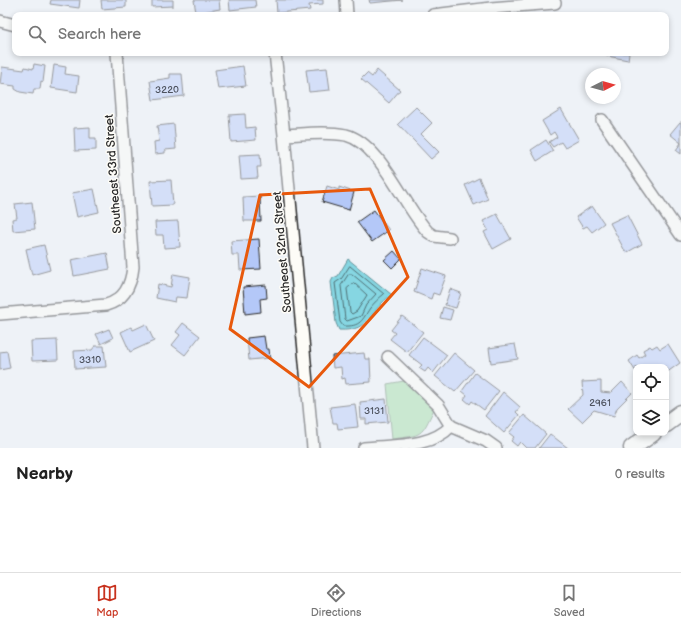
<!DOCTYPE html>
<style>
body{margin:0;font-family:"Balsamiq Sans",sans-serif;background:#f2f2f2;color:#222}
.controls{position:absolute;right:12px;bottom:12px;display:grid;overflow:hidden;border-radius:8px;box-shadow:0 2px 6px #0003}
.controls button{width:36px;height:36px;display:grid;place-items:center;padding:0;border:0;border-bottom:1px solid #e0e0e0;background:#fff;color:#222;font:20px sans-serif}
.compass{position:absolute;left:585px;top:68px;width:36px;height:36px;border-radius:50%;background:#fff;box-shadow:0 2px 6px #0003;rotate:84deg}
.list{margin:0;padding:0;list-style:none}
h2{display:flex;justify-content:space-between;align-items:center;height:52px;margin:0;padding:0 16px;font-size:17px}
h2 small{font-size:13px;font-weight:400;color:#767676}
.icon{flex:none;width:22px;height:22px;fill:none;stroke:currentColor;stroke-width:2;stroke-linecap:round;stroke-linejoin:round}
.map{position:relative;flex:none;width:681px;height:448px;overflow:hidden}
.search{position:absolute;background:#fff;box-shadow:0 2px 6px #0003;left:12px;right:12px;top:12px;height:44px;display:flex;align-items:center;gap:10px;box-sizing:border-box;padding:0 14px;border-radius:8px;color:#767676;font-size:15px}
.sheet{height:124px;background:#fff}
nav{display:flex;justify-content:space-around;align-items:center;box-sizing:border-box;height:56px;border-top:1px solid #e0e0e0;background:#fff;font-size:11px;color:#767676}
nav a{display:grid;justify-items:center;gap:2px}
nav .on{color:#c8321e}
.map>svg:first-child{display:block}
.green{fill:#9edba3;stroke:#648367}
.water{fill:#86d6e2;stroke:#629299}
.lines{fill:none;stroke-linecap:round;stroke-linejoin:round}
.shore{stroke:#4f6f74;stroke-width:1}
.building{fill:#b4c8f8;stroke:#2b2b2b}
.street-casing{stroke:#2b2b2b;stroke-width:14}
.secondary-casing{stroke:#2b2b2b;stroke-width:19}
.street{stroke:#fdfcf7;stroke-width:11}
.secondary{stroke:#fdfcf7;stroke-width:16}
.marked{fill:none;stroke:#e8590c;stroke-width:3;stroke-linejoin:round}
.labels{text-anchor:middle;stroke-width:3;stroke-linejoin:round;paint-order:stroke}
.number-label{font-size:10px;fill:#4d525e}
.street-label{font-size:12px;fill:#2b2b2b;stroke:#fdfcf7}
</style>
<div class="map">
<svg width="681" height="448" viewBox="0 0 681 448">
<rect width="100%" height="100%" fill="#eef2f7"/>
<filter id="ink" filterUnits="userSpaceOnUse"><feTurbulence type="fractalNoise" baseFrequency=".025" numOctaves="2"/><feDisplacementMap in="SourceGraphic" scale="8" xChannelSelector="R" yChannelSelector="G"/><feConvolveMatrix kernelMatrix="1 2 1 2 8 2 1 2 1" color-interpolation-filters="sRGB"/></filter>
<g filter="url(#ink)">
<path class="green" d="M404,381L410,382L434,409C421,437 423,435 392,439L387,384Z"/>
<path class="water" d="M348,259L392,295C369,309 372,332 339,330L336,323L331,282L333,278L338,276Z"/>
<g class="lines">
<path class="shore" d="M350,266L384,294C379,298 374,303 370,308C362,320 361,327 343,326L340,322L335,283L341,279Z
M349,274H352L376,294L366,305L361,316L347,321L345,319L341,286Z
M354,283L367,295L357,311L352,314L350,312L347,289Z"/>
</g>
<path class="building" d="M51,0H80L79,8L50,4Z
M101,0H126V7L102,9Z
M152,0H173V6L152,7Z
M194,0H219L220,9L196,13Z
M229,0H255L256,7L230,10Z
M276,0H323V4L309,5L310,10L277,13Z
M369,0H403L370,3Z
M608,53H629L628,60L607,56Z
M34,64L45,66L43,82L41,81L40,89H34L33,94L20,92L15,89V86L0,84L2,67L24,70L25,67L33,69Z
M54,65L66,67L65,74L79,76L77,92L51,88Z
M243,66L246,86L218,89L215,70Z
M327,68L330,90L309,92L306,70Z
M377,70L400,90L389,103L361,79L367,73L372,77Z
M170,74H182L184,96L153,100L150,81L170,78Z
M416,107L432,123L421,134L439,152L431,159L398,124Z
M561,109L579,140L565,148L561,142L553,147L549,142L557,137L554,132L550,135L542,121Z
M245,114L246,128L255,127L256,140L231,142L229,115Z
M680,122H681V143L670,134Z
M174,124L176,149L165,150V153L155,154L154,142L159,141L157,126Z
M90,127V138H96V150L75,151L74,128Z
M546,140L553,151L537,161L531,150Z
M681,143V154L676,150Z
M260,154L261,167H257L258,178L241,179L239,155Z
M479,178L488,199L474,205L465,185Z
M171,180L173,205L152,206L150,181Z
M327,186L339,190V187L354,192L349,210L322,202Z
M94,189L99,212L77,217L72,193Z
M260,196L261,221H244L243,197Z
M32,202L35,229L13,231L12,219L17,218L15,204Z
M592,206L604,223L592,232L587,226L583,228L576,217Z
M374,210L389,230L372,242L357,222Z
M497,214L511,239L493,249L484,232L488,230L483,221Z
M627,215L642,244L626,253L610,223Z
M178,221L180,247L164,248L163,235H156L155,222Z
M259,239L261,269L240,270L239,255H232L231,241Z
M44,245L50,270L32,275L26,249Z
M394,251L401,259L392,268L384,260Z
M107,253L110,269L74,276L71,260Z
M422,268L446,276L439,295L433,293L431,299L414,292Z
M173,274L190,277L187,298L176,297L175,302L156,298L158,284L171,287Z
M266,285L267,298L260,299L261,312L245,314L243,287Z
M450,289L461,293L456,308L445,305Z
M443,307L453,310L450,320L440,318Z
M402,316L423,332L407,352L390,339L395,333L391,330Z
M183,323L200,336L185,355L172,345L180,335L176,332Z
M146,324L154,341L130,352L121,332L131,327L133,330Z
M109,329L113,338L101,344L96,334Z
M264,336L266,349H269L270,358L249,360L247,338Z
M423,337L447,355L433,373L428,368L425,372L419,368L422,365L409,355Z
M57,340L58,360L32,361L31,341Z
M515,344L518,359L491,363L489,348Z
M668,344L680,363L666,373V367H636V372L629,361L637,355L639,358L645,354L643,350L650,346L652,348L657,345L660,349Z
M95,346H104L106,367L75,369L74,351L92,350Z
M7,351L10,368L0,370V352Z
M364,353L365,359H370L371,382L346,384L345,378L342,379L341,367L333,368L332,356Z
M454,353L474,370L455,392L435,376Z
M475,373L499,391L484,410L472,401L470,404L464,399L467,395L462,391Z
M601,381V392L611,393L622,382L632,393L617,408L614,416L594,410L582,422L568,409L583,395L582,382Z
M503,392L520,407L516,412L519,415L504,433L485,416Z
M386,399L388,422L366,424V419H361L360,402Z
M355,404L358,427L338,429L337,423H333L330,407Z
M524,415L546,434L535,448H526L520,442L517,446L511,441L514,437L509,433Z
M550,434L568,448H539Z"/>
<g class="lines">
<defs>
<path id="street" d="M346,0L347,15
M433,15L491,8L555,3
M0,21L15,25
M275,53L284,135L313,448
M602,120L681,235
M284,135C304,134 326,131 346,135C381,144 404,207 428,232L434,236L450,238
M0,314L106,305C124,300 131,286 133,267L117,53
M388,357L438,405L451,426L486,441L496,448
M364,448C393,445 431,448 451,426"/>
<path id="secondary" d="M666,424L681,413
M632,448L653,433"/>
</defs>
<use href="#street" class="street-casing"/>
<use href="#secondary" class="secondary-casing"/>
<use href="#street" class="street"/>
<use href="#secondary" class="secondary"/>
</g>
</g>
<path d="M0 0H681V448H0ZM370,189L408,277L309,387L230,329L260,195Z" fill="#eef2f7" fill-opacity=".55" fill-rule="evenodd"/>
<path class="marked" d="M370,189L408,277L309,387L230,329L260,195Z"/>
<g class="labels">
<g class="number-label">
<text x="167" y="93">3220</text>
<text x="90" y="363">3310</text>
<text x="600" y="406">2961</text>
<text x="374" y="414">3131</text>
</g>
<g class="street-label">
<text transform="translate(113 174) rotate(-94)" y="4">Southeast 33rd Street</text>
<text transform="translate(282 252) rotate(-95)" y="4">Southeast 32nd Street</text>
</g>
</g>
</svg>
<div class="controls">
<button><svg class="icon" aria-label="locate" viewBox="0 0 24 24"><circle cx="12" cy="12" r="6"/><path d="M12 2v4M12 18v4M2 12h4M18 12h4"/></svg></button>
<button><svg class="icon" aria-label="layers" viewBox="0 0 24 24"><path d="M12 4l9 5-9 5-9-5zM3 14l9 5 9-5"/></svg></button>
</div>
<svg class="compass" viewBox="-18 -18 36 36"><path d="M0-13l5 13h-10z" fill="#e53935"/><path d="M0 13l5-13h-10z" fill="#767676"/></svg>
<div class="search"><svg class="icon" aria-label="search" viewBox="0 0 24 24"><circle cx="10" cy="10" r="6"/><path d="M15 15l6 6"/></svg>Search here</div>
</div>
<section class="sheet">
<h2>Nearby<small>0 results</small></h2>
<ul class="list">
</ul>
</section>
<nav>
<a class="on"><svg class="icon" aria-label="map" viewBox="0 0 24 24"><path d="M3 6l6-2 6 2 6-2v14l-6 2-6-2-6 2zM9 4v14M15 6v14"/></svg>Map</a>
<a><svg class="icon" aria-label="directions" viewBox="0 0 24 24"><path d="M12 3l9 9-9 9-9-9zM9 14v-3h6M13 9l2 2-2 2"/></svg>Directions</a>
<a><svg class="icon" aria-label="saved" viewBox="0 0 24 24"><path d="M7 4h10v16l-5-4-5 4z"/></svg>Saved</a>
</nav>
